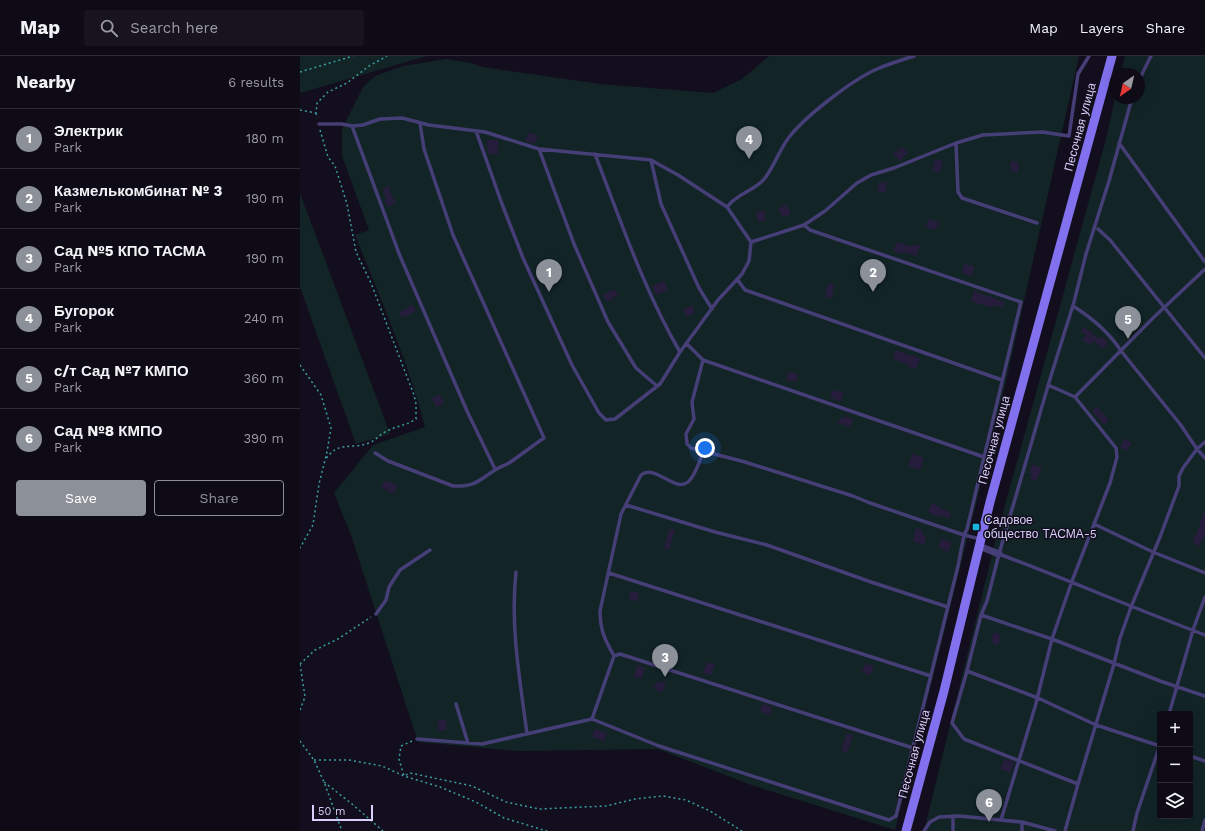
<!DOCTYPE html>
<meta charset="utf-8">
<style>
body{margin:0;font-family:"Work Sans",sans-serif;background:#17131f;color:#f1f3f6}
.controls{position:absolute;right:12px;bottom:12px;display:grid;overflow:hidden;border-radius:4px;box-shadow:0 4px 16px #0002}
.controls button{width:36px;height:36px;display:grid;place-items:center;padding:0;border:0;border-bottom:1px solid #2e2b35;background:#0e0a16;color:#f1f3f6;font:20px sans-serif}
.compass{position:absolute;left:809px;top:12px;width:36px;height:36px;border-radius:50%;background:#0e0a16;box-shadow:0 4px 16px #0002;rotate:214deg}
.scale{position:absolute;left:12px;bottom:10px;width:61px;box-sizing:border-box;padding-left:4px;border:2px solid #d8cffa;border-top:0;font-size:11px;line-height:14px;white-space:nowrap;color:#d8cffa;-webkit-text-stroke:3px #120e1d;paint-order:stroke}
.you{position:absolute;left:405px;top:392px;width:14px;height:14px;margin:-10px;border:3px solid #fff;border-radius:50%;background:#1a73e8;box-shadow:0 0 0 6px #1a73e833}
.badge{display:grid;place-items:center;width:26px;height:26px;border-radius:50%;background:#8c9099;color:#fff;font-size:13px;font-weight:700}
.pin{position:absolute;translate:-50% -33px;filter:drop-shadow(0 1px 2px #0008)}
.pin::after{content:'';position:absolute;top:21px;width:14px;height:12px;background:inherit;clip-path:polygon(0 0,100% 0,50% 100%)}
.list{margin:0;padding:0;list-style:none}
h2{display:flex;justify-content:space-between;align-items:center;height:52px;margin:0;padding:0 16px;font-size:17px}
h2 small{font-size:13px;font-weight:400;color:#9b9aa1}
.list li{display:grid;grid-template-columns:26px 1fr auto;gap:12px;align-items:center;box-sizing:border-box;height:60px;padding:0 16px;border-top:1px solid #2e2b35}
.list b{display:block;font-size:15px;white-space:nowrap}
.list p{margin:0;font-size:13px;white-space:nowrap;color:#9b9aa1}
.list em{font-size:13px;font-style:normal;color:#9b9aa1}
.actions{display:flex;gap:8px;padding:12px 16px}
.actions a{flex:1;padding:9px 0;border:1px solid #8c9099;border-radius:4px;text-align:center;font-size:14px;color:#8c9099}
.actions .main{background:#8c9099;color:#fff}
.icon{flex:none;width:22px;height:22px;fill:none;stroke:currentColor;stroke-width:2;stroke-linecap:round;stroke-linejoin:round}
.map{position:relative;flex:none;width:905px;height:775px;overflow:hidden}
header{display:flex;align-items:center;gap:24px;box-sizing:border-box;height:56px;padding:0 20px;background:#0e0a16;border-bottom:1px solid #2e2b35}
header strong{font-size:19px}
nav{display:flex;gap:22px;margin-inline-start:auto;font-size:14px}
.search{width:280px;height:36px;background:#17131f;display:flex;align-items:center;gap:10px;box-sizing:border-box;padding:0 14px;border-radius:4px;color:#9b9aa1;font-size:15px}
main{display:flex}
aside{flex:1;background:#0e0a16}
.map>svg:first-child{display:block}
.green{fill:#122426;fill-rule:evenodd}
.building{fill:#261c3b}
.lines{fill:none;stroke-linecap:round;stroke-linejoin:round}
.path{stroke:#3a9ea2;stroke-width:1.5;stroke-dasharray:2 3;stroke-linecap:butt}
.service{stroke:#463e77;stroke-width:3.5}
.minor{stroke:#463e77;stroke-width:7}
.secondary{stroke:#8171ef;stroke-width:9}
.poi-dot{fill:#19b4dc;stroke:#120e1d;stroke-width:1.5}
.labels{text-anchor:middle;stroke-width:3;stroke-linejoin:round;paint-order:stroke}
.street-label{font-size:12px;fill:#d8cffa;stroke:#120e1d}
.poi-label{font-size:12px;fill:#d8cffa;stroke:#120e1d;text-anchor:start}
</style>
<header>
<strong>Map</strong>
<div class="search"><svg class="icon" aria-label="search" viewBox="0 0 24 24"><circle cx="10" cy="10" r="6"/><path d="M15 15l6 6"/></svg>Search here</div>
<nav><a>Map</a><a>Layers</a><a>Share</a></nav>
</header>
<main>
<aside>
<h2>Nearby<small>6 results</small></h2>
<ul class="list">
<li><span class="badge">1</span><div><b>Электрик</b><p>Park</p></div><em>180 m</em></li>
<li><span class="badge">2</span><div><b>Казмелькомбинат № 3</b><p>Park</p></div><em>190 m</em></li>
<li><span class="badge">3</span><div><b>Сад №5 КПО ТАСМА</b><p>Park</p></div><em>190 m</em></li>
<li><span class="badge">4</span><div><b>Бугорок</b><p>Park</p></div><em>240 m</em></li>
<li><span class="badge">5</span><div><b>с/т Сад №7 КМПО</b><p>Park</p></div><em>360 m</em></li>
<li><span class="badge">6</span><div><b>Сад №8 КМПО</b><p>Park</p></div><em>390 m</em></li>
</ul>
<div class="actions"><a class="main">Save</a><a>Share</a></div>
</aside>
<div class="map">
<svg width="905" height="775" viewBox="0 0 905 775">
<rect width="100%" height="100%" fill="#120e1d"/>
<path class="green" d="M0,0H127L0,37Z
M469,0H779L704,334L595,774L451,729L358,693L219,695L118,686L51,479L34,437L73,389L125,371C108,305 80,242 55,179L69,174L42,100V73L63,31L75,20L103,10L146,3L171,7L183,11L300,28L413,37L442,23Z
M825,0H905V775H624L696,482L806,83L815,42H839V18H821ZM860,658H890V760H860Z
M0,137L90,378L56,388L0,231Z"/>
<path class="building" d="M229,76L238,80L234,88L225,85Z
M187,84H198V98H188Z
M602,91L608,97L599,105L593,98Z
M635,103L643,105L640,117L632,115Z
M711,105L719,106L718,116L710,115Z
M579,126L587,127L585,137L577,135Z
M89,130L91,139L96,147L88,151L84,144L86,143L83,132Z
M486,148L491,157L484,162L478,153Z
M464,154L466,164L458,166L456,156Z
M629,163L639,167L635,174L626,171Z
M597,186L612,191L613,188L620,190L617,200L603,196L602,198L593,195Z
M664,208L674,210L672,220L662,217Z
M364,225L368,234L356,239L352,230Z
M528,227L534,229L532,242L525,241Z
M314,233L318,239L307,246L303,239Z
M674,235L704,246L702,252L693,249L692,252L671,245Z
M113,249L116,255L102,262L99,256Z
M392,249L395,257L387,261L383,254Z
M784,271L800,283L802,281L808,286L803,293L793,285L790,289L782,284L786,279L781,275Z
M596,294L612,300V299L620,302L616,313L609,311L610,309L593,303Z
M488,316L498,318L496,326L486,324Z
M533,334L537,336L538,334L544,337L540,346L530,341Z
M140,339L144,348L136,351L132,342Z
M797,350L809,365L804,369L792,355Z
M545,360L553,363L550,371L537,367L542,361L545,362Z
M826,382L832,388L826,395L820,390Z
M612,398L624,402L620,414L608,410Z
M733,408L742,412L736,425L730,422L732,418L729,417Z
M86,424L98,430L93,438L81,431Z
M632,447L642,452L641,453L651,456L650,462L638,460L637,461L628,456Z
M904,456H905V479L899,490L892,486L898,474Z
M616,472L623,474L622,478L626,480L624,489L613,485Z
M369,473L375,474L369,494L364,492Z
M642,482L652,487L647,496L638,491Z
M330,536L339,537L338,545L329,544Z
M694,576L701,579L698,589L691,587Z
M407,606L415,609L411,619L403,617Z
M566,607L574,611L570,620L562,615Z
M337,609L345,612L342,623L334,621Z
M357,625L366,628L362,637L354,632Z
M462,648L472,651L470,659L460,656Z
M138,664L147,665L146,675L138,674Z
M295,673L307,677L304,685L292,681Z
M547,677L553,679L547,697L541,695Z
M705,703L714,706L710,717L700,713Z"/>
<g class="lines">
<path class="path" d="M0,16L53,0
M0,54L16,57L17,47L28,36L47,27L69,10L87,0
M16,57L17,62
M20,74L28,101L35,110L47,148L56,196L71,227L114,339L116,348V363C105,370 96,370 85,376C79,379 75,385 69,387C50,394 39,384 25,404
M0,309L21,339L31,372L27,396L19,428L13,469L0,492
M0,608L15,594L38,583L71,561
M0,654L5,641L0,608
M0,685L14,704L24,726L42,775
M112,685L101,690L99,703L104,720L110,717L172,730L206,746L239,753L306,750L335,743L363,740L386,744L410,755L442,775
M14,704H49L82,710L104,720L140,731L176,746L204,762L247,775
M24,726L52,748L83,775"/>
<path class="service" d="M839,24L851,0
M832,42L809,125L786,198L774,246L750,323L699,498C768,524 836,553 905,579
M19,68H42L52,70L63,69L80,63L102,62L129,69L185,76L239,93L351,104L378,119L427,151C437,137 455,135 465,122C475,109 480,92 490,80C507,59 552,24 577,13C588,8 602,4 614,0
M52,70L100,200L167,355L195,413
M176,75L202,148L223,202L272,309L299,357L306,364L315,363L360,328L380,296L418,244L442,218L449,205L451,186L427,151
M656,87L658,136L662,142L737,167
M819,87L905,206
M239,93L274,188L308,266L336,312L357,330
M295,98C321,166 344,234 380,296
M351,104L361,148L399,232L412,253
M798,173L810,184L905,302
M451,186L504,169L525,155L557,127L571,119L594,112L656,87L683,79L742,76L769,80L778,18L789,0
M437,223L445,234L702,324
M773,250C792,262 809,276 821,295L880,368L897,393L905,402
M387,288L403,304L392,346L394,363L386,378L387,388L391,392L445,406L553,440L570,447L664,479L680,483
M403,304L684,401
M775,341L853,262L905,213
M75,397L88,405L153,430C175,431 178,425 195,414C199,411 204,410 209,407C221,399 232,390 244,382L153,179L124,93L120,67
M326,449L415,476L467,489L571,526L648,551
M794,468L853,496L905,517
M699,498L687,545L681,559L667,615L652,667L664,683L778,728
M216,516C210,570 220,624 227,678
M309,517L631,620
M76,558L86,544L89,531L100,514L130,494
M681,559L752,583L860,625L905,640
M314,600L320,598L613,692
M667,615L738,642L796,669L860,690
M156,648L168,687
M869,658L893,574L905,541
M292,663L314,600C305,584 300,574 300,555L321,458L341,419C356,407 377,440 390,424C396,417 400,405 403,396
M117,683L182,688L292,663L359,690L589,764L596,760L658,510L664,479L667,473L721,246L510,174L504,169
M890,700L905,705
M701,764L735,651L752,583L772,525L810,427L817,401L816,392L775,341L748,329
M624,775L630,766L639,761L659,760L722,766L755,775
M653,775V760
M722,775V766
M765,775L778,728L814,608L820,582L831,551L860,481L879,430V420L883,412L897,393L905,386
M833,775L837,757L860,689
M902,775L905,764"/>
<path class="minor" d="M679,490L699,498"/>
<path class="secondary" d="M606,775L644,635L690,446L812,0"/>
</g>
<rect class="poi-dot" x="672" y="467" width="8" height="8" rx="2"/>
<g class="labels">
<g class="street-label">
<text transform="translate(780 71) rotate(-75)" y="4">Песочная улица</text>
<text transform="translate(694 384) rotate(-75)" y="4">Песочная улица</text>
<text transform="translate(614 698) rotate(-75)" y="4">Песочная улица</text>
</g>
<g class="poi-label">
<text x="684" y="468">Садовое<tspan x="684" dy="14">общество ТАСМА-5</tspan></text>
</g>
</g>
</svg>
<div class="controls">
<button>+</button>
<button>−</button>
<button><svg class="icon" aria-label="layers" viewBox="0 0 24 24"><path d="M12 4l9 5-9 5-9-5zM3 14l9 5 9-5"/></svg></button>
</div>
<svg class="compass" viewBox="-18 -18 36 36"><path d="M0-13l5 13h-10z" fill="#e53935"/><path d="M0 13l5-13h-10z" fill="#9b9aa1"/></svg>
<div class="scale">50 m</div>
<div class="you"></div>
<div class="pin badge" style="left:249px;top:236px">1</div>
<div class="pin badge" style="left:573px;top:236px">2</div>
<div class="pin badge" style="left:365px;top:621px">3</div>
<div class="pin badge" style="left:449px;top:103px">4</div>
<div class="pin badge" style="left:828px;top:283px">5</div>
<div class="pin badge" style="left:689px;top:766px">6</div>
</div>
</main>
